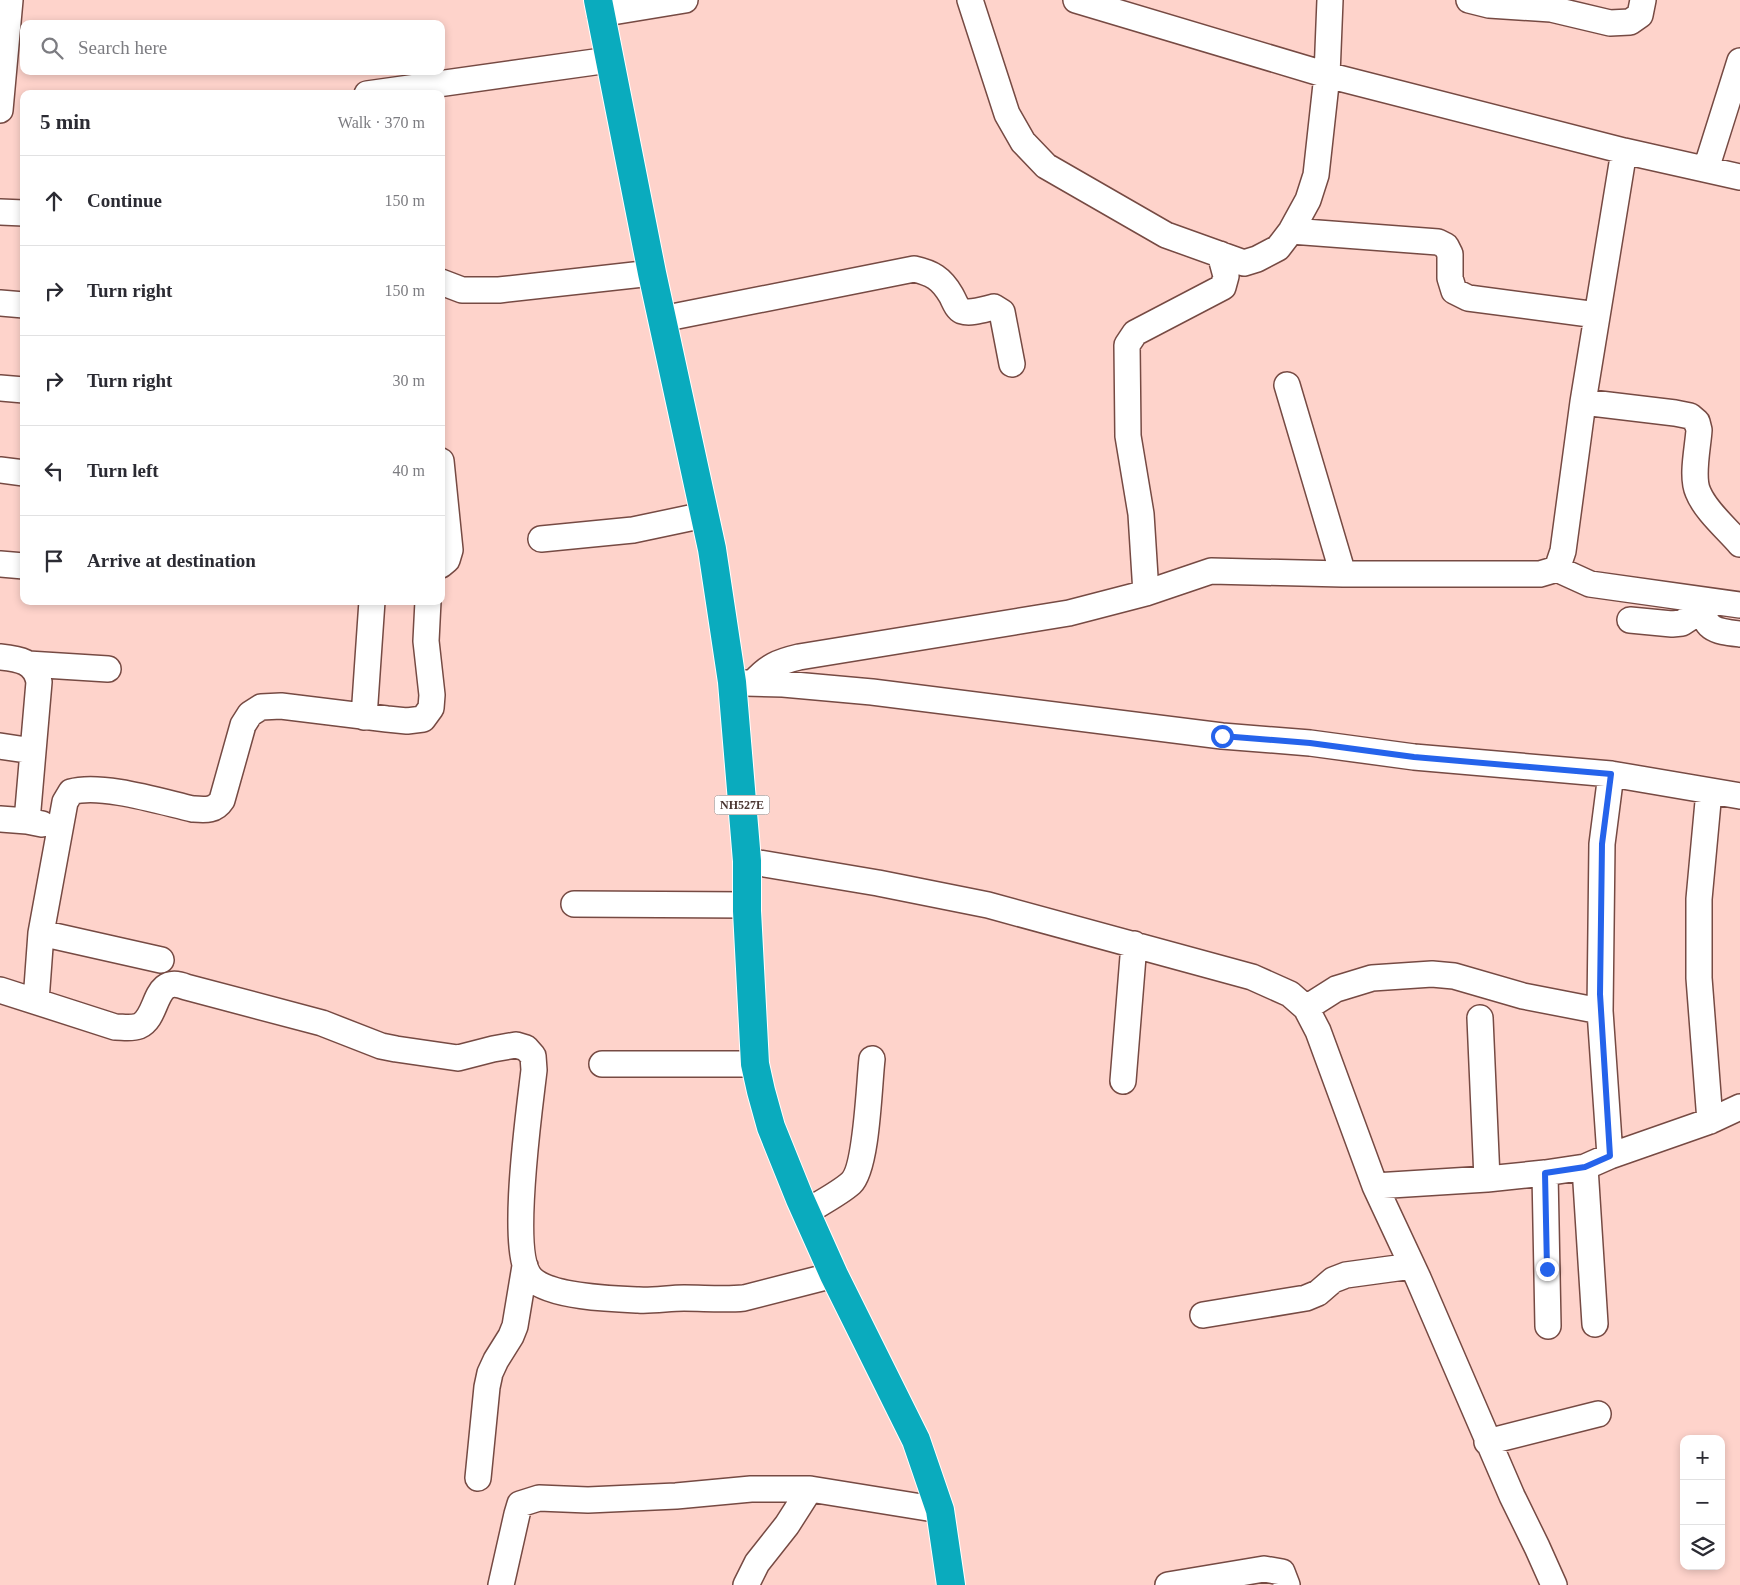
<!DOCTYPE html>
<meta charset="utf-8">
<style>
body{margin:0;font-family:Georgia,serif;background:#f2f2f3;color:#2b2b33}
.controls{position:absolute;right:15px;bottom:15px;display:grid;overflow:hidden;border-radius:10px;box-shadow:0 2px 8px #0003}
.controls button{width:45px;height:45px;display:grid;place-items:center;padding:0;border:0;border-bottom:1px solid #e1e1e2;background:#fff;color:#2b2b33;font:25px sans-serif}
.stop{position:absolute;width:15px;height:15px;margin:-11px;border:4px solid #2563eb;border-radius:50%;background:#fff}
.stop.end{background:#2563eb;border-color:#fff;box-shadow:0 1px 5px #0008}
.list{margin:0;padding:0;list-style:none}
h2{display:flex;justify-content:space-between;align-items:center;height:65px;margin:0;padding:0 20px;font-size:21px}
h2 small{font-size:16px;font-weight:400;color:#7c7c81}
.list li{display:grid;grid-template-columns:32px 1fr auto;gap:15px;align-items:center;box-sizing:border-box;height:90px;padding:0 20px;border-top:1px solid #e1e1e2}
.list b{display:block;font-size:19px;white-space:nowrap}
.list em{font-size:16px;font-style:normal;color:#7c7c81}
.icon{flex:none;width:28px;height:28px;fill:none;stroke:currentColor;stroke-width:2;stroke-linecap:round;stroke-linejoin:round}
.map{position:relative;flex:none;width:1740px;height:1585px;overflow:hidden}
.search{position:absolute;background:#fff;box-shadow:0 2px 8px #0003;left:20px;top:20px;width:425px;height:55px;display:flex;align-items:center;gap:12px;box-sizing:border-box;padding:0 18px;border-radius:10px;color:#7c7c81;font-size:19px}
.panel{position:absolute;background:#fff;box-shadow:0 2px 8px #0003;left:20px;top:90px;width:425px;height:515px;border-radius:10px}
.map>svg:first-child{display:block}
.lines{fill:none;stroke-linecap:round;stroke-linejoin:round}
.minor-casing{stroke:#764a43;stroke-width:28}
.highway-casing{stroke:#fff;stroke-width:30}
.minor{stroke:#fff;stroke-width:25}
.highway{stroke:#0aabbe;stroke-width:28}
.route{stroke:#2563eb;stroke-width:6}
.labels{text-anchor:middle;stroke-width:4;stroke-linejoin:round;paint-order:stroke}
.shield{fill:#fff;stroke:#817270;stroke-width:1}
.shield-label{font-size:12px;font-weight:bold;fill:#4b3632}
</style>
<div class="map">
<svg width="1740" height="1585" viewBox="0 0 1740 1585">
<rect width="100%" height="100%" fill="#fed3cb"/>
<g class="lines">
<defs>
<path id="minor" d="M970,0L1007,114L1023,142L1046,166L1166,235L1244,263L1257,259L1278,248L1291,231L1308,200L1316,175L1327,75L1330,0
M1076,0L1327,75L1624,151L1740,177
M1469,0L1489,5L1551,9L1610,23L1630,22L1640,15L1643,0
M600,14L685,0
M367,94L609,60
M0,110L10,0
M1706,169L1740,61
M0,212L24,213
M1291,231L1438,242L1446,246L1450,254V278L1454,291L1468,298L1597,315
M441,282L462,290H499L652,273
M0,303L24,305
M662,319L914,269C932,273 941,278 951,295C954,300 956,308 962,311C971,314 985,309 994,307L1002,312L1012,364
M1287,385L1343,574
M0,388L24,390
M1583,402L1675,413L1690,416L1697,422L1699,430C1698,447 1691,477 1698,492C1705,510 1727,529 1740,544
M441,461L450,550L447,560L441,565
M0,470L24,473
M541,539L633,530L704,515
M0,564L24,566
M1557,569L1590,584L1740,605
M1146,593L1141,514L1128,436L1127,345L1135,333L1223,287L1226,276L1220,254
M1702,600C1703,630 1714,631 1740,634
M1630,620L1672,624L1682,623L1702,610
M0,657C19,659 35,661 39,682L27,821
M28,664L108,669
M745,683L783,684L872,692L1222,736L1310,743L1414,757L1611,774L1740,796
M753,683C768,666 778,662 799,657L1069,613L1146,593L1211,571L1343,574H1540L1557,569L1563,551L1583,402L1624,151
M364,717L372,601
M0,746L33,751
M1709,791L1699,899V978L1710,1121
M0,819L27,821L42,824
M747,861L878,883L988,905L1252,977L1290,994L1306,1008L1318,1031L1375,1186L1418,1278L1512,1496L1537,1547L1554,1585
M574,904L747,905
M41,933L161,960
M0,990L115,1027C123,1027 131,1029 139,1026C160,1017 152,973 186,987L322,1023L381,1046L396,1049L458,1058L493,1049L516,1045L526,1048L533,1056L534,1070C530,1106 508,1256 532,1279C551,1297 612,1299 638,1300C653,1301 669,1298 684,1298C704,1298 724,1300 744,1298L834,1275
M36,1001L41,933L65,802L71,792C101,783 162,802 193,809C206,810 215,811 222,800L243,725L250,714L261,707L281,706L387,719L407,721L423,719L431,708L432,695L426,641L428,601
M1306,1008L1336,989L1372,978L1432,974L1454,976L1523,996L1600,1011
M1480,1018L1487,1179
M602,1064H755
M1123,1081L1134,944
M1610,1156L1600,1011L1602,844L1611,774
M1585,1167L1595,1324
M1545,1173L1548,1326
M1375,1186L1487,1179L1545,1173L1585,1167L1610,1156L1710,1121L1740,1107
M806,1212C819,1204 840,1193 851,1183C867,1168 869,1084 872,1059
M1203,1315L1306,1298L1318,1293L1333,1280L1346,1275L1412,1266
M1487,1442L1598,1414
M478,1478L487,1387L490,1373L496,1360L511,1336L515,1326L525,1266
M501,1585L517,1514L520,1504L539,1498L588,1500L676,1496L751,1489H810
M746,1585L757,1563L787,1525L810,1489L940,1510
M1168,1585L1264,1569L1282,1572L1287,1585"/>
<path id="highway" d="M598,0L652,273L712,549L732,682L747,861V911L755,1064L761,1091L771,1127L800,1199L834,1275L916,1440L940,1510L951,1585"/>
</defs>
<use href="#minor" class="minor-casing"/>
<use href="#highway" class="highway-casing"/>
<use href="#minor" class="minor"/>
<use href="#highway" class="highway"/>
</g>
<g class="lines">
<path class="route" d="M1222,736L1310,743L1414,757L1611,774L1602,844L1600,994L1610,1156L1585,1167L1545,1173L1547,1269"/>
</g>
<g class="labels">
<rect class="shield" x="714.5" y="795.5" width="55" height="19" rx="4"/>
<g class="shield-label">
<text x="742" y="809">NH527E</text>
</g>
</g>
</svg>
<div class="controls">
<button>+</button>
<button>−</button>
<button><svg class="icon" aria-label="layers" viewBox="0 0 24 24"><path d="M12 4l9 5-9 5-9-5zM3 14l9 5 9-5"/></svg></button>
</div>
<div class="stop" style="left:1222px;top:736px"></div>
<div class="stop end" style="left:1547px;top:1269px"></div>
<div class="search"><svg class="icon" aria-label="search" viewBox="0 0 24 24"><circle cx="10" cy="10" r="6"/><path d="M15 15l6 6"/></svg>Search here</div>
<section class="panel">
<h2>5 min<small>Walk · 370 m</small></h2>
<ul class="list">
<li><svg class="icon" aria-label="ahead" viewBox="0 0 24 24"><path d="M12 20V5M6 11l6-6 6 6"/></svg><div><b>Continue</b></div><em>150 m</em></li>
<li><svg class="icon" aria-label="right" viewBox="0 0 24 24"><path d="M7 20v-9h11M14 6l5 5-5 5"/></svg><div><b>Turn right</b></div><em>150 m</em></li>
<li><svg class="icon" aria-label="right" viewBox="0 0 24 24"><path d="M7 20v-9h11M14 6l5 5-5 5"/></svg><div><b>Turn right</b></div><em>30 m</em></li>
<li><svg class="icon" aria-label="left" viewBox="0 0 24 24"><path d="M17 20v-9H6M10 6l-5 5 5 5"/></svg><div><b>Turn left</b></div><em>40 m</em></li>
<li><svg class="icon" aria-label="arrive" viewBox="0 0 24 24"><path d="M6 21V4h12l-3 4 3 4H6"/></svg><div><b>Arrive at destination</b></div></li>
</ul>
</section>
</div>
